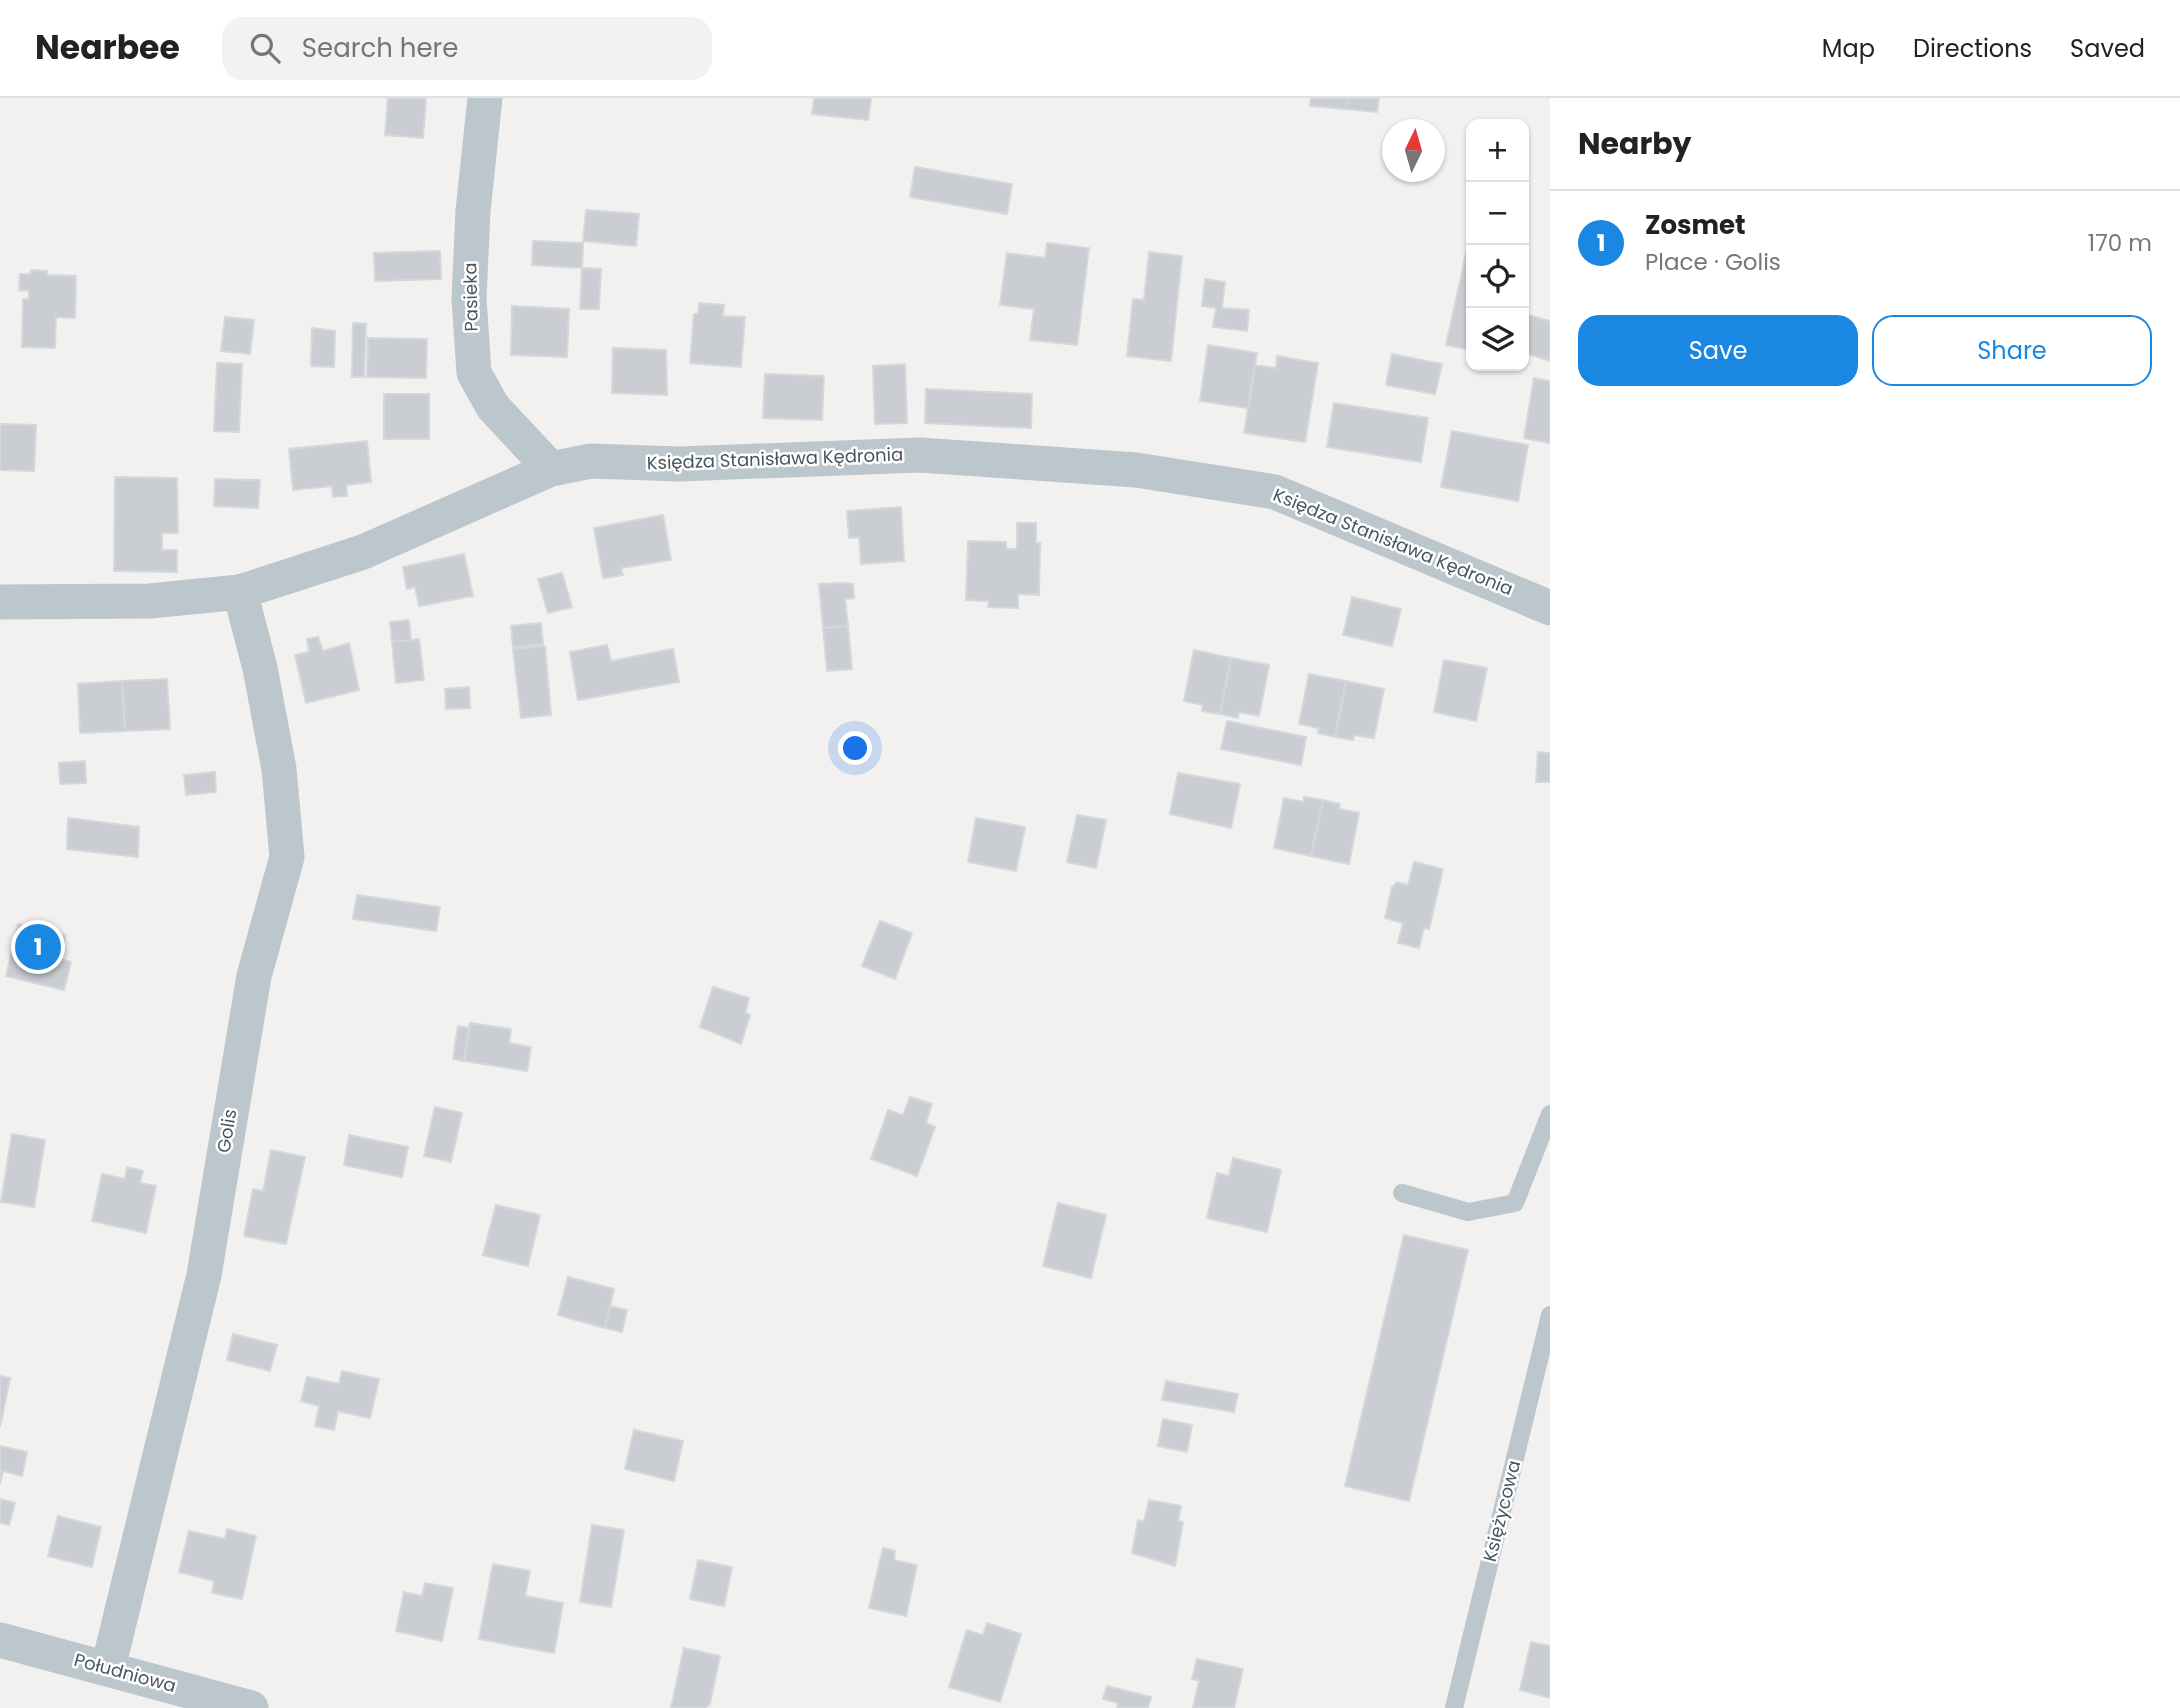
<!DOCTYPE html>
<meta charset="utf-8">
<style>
body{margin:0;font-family:Poppins,sans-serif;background:#f2f2f2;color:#222}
.controls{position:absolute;right:21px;top:21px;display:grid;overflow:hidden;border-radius:14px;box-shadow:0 2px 5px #0004}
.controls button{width:63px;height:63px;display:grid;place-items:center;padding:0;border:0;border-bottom:2px solid #e0e0e0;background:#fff;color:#222;font:35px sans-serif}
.compass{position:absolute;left:1382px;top:21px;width:63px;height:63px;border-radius:50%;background:#fff;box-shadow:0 2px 5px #0004;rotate:5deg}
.you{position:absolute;left:856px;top:651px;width:24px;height:24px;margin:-18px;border:5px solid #fff;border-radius:50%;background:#1a73e8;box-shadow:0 0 0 10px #1a73e833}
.badge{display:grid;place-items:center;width:46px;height:46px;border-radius:50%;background:#1a87e2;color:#fff;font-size:23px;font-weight:700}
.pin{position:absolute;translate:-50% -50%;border:4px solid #fff;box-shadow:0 2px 7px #0006}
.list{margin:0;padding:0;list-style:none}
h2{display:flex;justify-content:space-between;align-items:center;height:91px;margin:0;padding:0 28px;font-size:30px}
h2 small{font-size:23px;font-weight:400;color:#767676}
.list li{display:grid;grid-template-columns:46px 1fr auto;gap:21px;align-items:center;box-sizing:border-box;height:105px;padding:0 28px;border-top:2px solid #e0e0e0}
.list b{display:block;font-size:26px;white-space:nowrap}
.list p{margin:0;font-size:23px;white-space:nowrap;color:#767676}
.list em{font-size:23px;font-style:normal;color:#767676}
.actions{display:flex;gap:14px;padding:21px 28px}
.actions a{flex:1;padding:16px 0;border:2px solid #1a87e2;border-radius:21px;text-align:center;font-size:24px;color:#1a87e2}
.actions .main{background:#1a87e2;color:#fff}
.icon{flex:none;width:38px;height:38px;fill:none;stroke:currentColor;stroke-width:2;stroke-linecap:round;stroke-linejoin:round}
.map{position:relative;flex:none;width:1550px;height:1610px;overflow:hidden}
header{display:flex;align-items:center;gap:42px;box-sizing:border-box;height:98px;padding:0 35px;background:#fff;border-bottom:2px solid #e0e0e0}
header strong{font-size:33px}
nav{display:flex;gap:38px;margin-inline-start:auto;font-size:24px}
.search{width:490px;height:63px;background:#f2f2f2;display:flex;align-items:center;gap:18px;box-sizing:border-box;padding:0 24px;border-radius:21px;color:#767676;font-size:26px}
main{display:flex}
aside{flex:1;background:#fff}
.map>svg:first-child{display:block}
.building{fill:#caced3;stroke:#d4d7db;stroke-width:2}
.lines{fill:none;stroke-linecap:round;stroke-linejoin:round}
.lane{stroke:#bcc6cd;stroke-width:18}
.street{stroke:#bcc6cd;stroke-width:35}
.labels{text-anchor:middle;stroke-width:5;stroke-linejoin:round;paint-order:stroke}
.street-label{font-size:18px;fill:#48565e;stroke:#fff}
</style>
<header>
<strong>Nearbee</strong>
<div class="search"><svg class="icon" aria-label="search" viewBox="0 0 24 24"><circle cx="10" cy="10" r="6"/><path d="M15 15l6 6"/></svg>Search here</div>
<nav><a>Map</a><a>Directions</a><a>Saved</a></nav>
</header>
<main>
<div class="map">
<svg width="1550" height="1610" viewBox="0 0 1550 1610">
<rect width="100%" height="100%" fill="#f3f0f0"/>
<path class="building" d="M388,0H426L423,40L385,37Z
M814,0H871L868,22L812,16Z
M1311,0H1348L1346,11L1310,8Z
M1348,0H1379L1377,14L1346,11Z
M915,69L1012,86L1007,116L910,99Z
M586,112L639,116L636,148L583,143Z
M1471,133V252L1446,247Z
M533,143L583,145L582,170L532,167Z
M1047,145L1089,150L1077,247L1030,242L1034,211L1000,207L1007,155L1045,160Z
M440,153L441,181L375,183L374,155Z
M1149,154L1182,158L1171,263L1127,258L1133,201L1144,202Z
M582,170L601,171L599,211H580Z
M31,172L47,173V177L76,178L75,220L56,219L55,250L22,249L23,201H29V193L19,192L20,176H31Z
M1205,181L1225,184L1222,210L1249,212L1247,233L1213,229L1216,210L1202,208Z
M699,205L724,207L723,218L745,219L741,269L690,265L694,216H698Z
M512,208L569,211L567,259L511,257Z
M1524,216L1550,223V263L1524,255Z
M225,219L254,222L250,256L221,253Z
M353,225L366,226L364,279H352Z
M312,230L335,233L334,269L311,268Z
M368,240L427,241L426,280L367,279Z
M1208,247L1257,255L1248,310L1200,303Z
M613,250L666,252L667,297L612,295Z
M1392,256L1442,266L1435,296L1386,287Z
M1277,258L1318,265L1305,344L1244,335L1255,267L1276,270Z
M217,265L242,266L239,334L214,333Z
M905,266L907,325L875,326L873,268Z
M765,276L824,278L822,322L763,320Z
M1534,280L1550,283V345L1524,340Z
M926,291L1032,296L1031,330L925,325Z
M384,296H429V341H384Z
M1334,305L1428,320L1421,364L1327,349Z
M0,326L36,327L34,373L0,372Z
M1452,333L1528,347L1518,403L1441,389Z
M367,343L371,384L346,387L347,398L333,399L332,388L293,392L289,351Z
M115,379L177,380L178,435H162V452H177V474L114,473Z
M215,381L260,382L258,410L214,408Z
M901,409L904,463L861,466L859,439L849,440L847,413Z
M663,417L671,462L621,470L623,477L603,480L594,430Z
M1017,425H1036V445H1040L1039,497L1018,496V510L988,509L989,503L966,502L968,443L1006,444V451H1017Z
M464,456L473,498L419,508L415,489L407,491L403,469Z
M562,475L572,509L548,515L538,481Z
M843,485L853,486L854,500L845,501L848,528L823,530L819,486Z
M1352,499L1401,511L1392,548L1343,537Z
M409,522L411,542L392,544L390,524Z
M541,525L543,546L513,549L511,528Z
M848,528L852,571L827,573L823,530Z
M318,539L323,553L349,545L359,592L306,605L295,557L309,554L307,541Z
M419,541L424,582L396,585L392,544Z
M607,547L611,563L673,551L679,584L578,602L570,554Z
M545,548L551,617L521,620L513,551Z
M1194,552L1231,560L1220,616L1202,613L1203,607L1184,603Z
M1231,560L1269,567L1259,618L1239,614L1238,620L1220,616Z
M1444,562L1487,570L1476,623L1434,614Z
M1309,576L1346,583L1335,639L1318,635L1319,630L1299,626Z
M167,581L170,631L125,633L122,583Z
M122,583L125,633L80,635L78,586Z
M1346,583L1384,591L1374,640L1354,637L1353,642L1335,639Z
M469,589L470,610L446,611L445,591Z
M1227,623L1306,639L1301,667L1221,651Z
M1538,654L1550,655V684H1536Z
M85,663L86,685L60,686L59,665Z
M215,674L216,694L186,697L184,677Z
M1178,675L1240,686L1231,730L1170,716Z
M1304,699L1323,702L1311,758L1274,750L1284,700L1304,704Z
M1323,702L1340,706L1339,711L1359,715L1349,766L1311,758Z
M1077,717L1106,722L1096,770L1067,764Z
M68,720L139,729L138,759L67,751Z
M976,720L1025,729L1016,773L968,764Z
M1414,764L1443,771L1429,831L1424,830L1419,850L1398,845L1403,825L1385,820L1392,789L1397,784L1408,787Z
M357,797L440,809L436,833L353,821Z
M880,823L912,835L895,881L862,868Z
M18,826L65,838L60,861L71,864L64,892L6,878Z
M713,889L749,900L745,915L750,917L741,946L700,929Z
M470,925L511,931L509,945L531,949L527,973L464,963Z
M458,928L470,930L464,963L453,961Z
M910,999L932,1006L926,1025L935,1029L917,1078L871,1061L888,1012L903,1017Z
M435,1009L462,1015L451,1064L424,1058Z
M12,1036L45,1042L34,1109L1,1104Z
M349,1037L408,1049L402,1079L344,1067Z
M271,1052L305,1059L286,1146L244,1138L253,1091L263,1093Z
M1233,1060L1281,1072L1267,1134L1207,1120L1217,1075L1229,1078Z
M127,1069L143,1073L140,1085L156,1088L146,1135L92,1123L102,1076L125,1081Z
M1058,1105L1106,1117L1091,1180L1043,1168Z
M496,1107L540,1117L528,1168L483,1157Z
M1404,1137L1468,1152L1409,1403L1345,1388Z
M568,1179L614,1191L605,1230L558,1217Z
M610,1208L627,1212L622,1234L605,1230Z
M233,1236L277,1247L270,1273L227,1262Z
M342,1273L379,1281L370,1320L338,1313L334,1332L315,1328L319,1308L301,1303L307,1279L339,1286Z
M0,1278L10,1280L0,1329Z
M1166,1283L1238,1296L1234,1314L1162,1302Z
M1163,1321L1192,1327L1187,1354L1158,1348Z
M634,1332L683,1343L674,1383L625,1371Z
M0,1348L27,1354L22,1378L3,1373L0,1386Z
M0,1401L15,1405L9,1427L0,1425Z
M1149,1402L1181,1408L1178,1423L1183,1424L1175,1468L1132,1455L1138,1422L1144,1424Z
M58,1418L101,1429L92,1469L48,1458Z
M592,1427L624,1432L611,1509L580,1504Z
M227,1431L256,1438L242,1501L212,1495L214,1483L179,1474L189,1433L225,1441Z
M883,1450L895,1453L894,1462L917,1467L906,1518L869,1510Z
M698,1462L732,1469L724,1508L690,1501Z
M493,1466L530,1473L525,1498L563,1505L554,1555L479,1541Z
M425,1485L453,1490L442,1543L396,1533L404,1494L422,1498Z
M987,1525L1021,1536L1000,1604L949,1589L967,1532L983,1537Z
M1531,1544L1550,1548V1600L1520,1592Z
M684,1550L720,1558L710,1606L705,1610H671Z
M1197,1561L1243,1571L1234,1610H1193L1199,1583L1192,1581Z
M1107,1588L1151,1599L1148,1610H1117L1118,1605L1103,1601Z"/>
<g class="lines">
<path class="lane" d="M1402,1095L1468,1114L1515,1105L1550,1016
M1454,1610L1550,1217"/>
<path class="street" d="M485,0L473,113L469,200L474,275L493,309L551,371
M0,504L150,503L240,494L363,454L551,371L591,363L680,366L920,357L1136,372L1275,394L1550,510
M0,1542L251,1610
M108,1570L204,1177L254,878L287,759L279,671L260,570L240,494"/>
</g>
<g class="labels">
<g class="street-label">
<text transform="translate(471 199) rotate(-91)" y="6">Pasieka</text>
<text transform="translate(775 361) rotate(-2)" y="6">Księdza Stanisława Kędronia</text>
<text transform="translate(1393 444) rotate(22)" y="6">Księdza Stanisława Kędronia</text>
<text transform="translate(227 1033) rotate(-81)" y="6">Golis</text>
<text transform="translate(1502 1413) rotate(-76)" y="6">Księżycowa</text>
<text transform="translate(125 1575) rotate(15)" y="6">Południowa</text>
</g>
</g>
</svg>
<div class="controls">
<button>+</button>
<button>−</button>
<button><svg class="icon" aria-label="locate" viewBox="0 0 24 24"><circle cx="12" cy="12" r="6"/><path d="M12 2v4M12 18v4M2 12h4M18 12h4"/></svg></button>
<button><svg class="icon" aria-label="layers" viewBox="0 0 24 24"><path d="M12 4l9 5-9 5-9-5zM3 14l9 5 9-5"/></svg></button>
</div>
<svg class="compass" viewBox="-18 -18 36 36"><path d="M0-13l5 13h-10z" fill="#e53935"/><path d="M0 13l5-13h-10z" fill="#767676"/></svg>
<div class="you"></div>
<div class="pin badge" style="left:38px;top:849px">1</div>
</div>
<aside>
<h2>Nearby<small></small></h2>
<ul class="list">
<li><span class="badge">1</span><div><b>Zosmet</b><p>Place · Golis</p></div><em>170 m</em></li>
</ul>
<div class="actions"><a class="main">Save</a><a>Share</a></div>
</aside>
</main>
